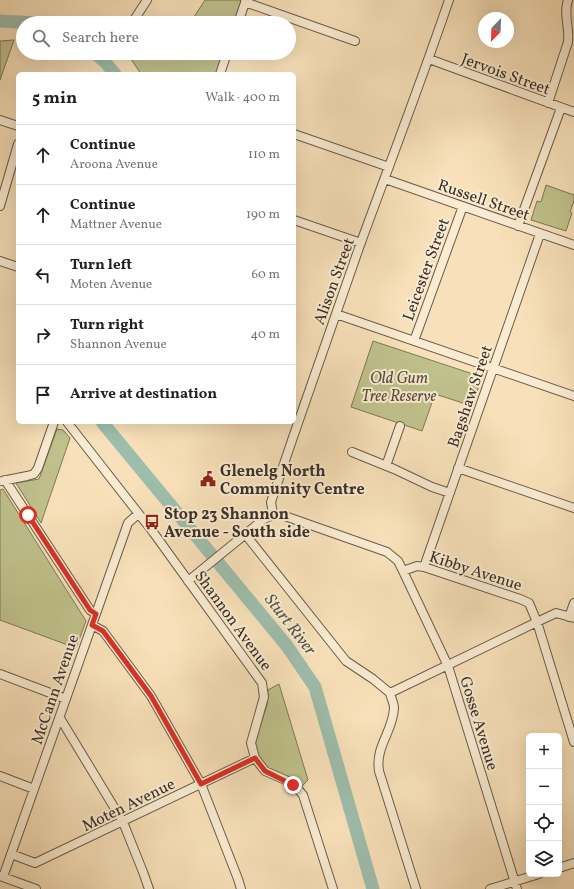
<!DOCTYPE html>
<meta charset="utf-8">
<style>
body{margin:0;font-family:Vollkorn,serif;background:#f2f2f2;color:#202124}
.controls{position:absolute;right:12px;bottom:12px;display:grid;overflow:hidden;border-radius:6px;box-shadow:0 4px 16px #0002}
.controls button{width:36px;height:36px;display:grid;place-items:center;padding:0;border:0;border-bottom:1px solid #e0e0e0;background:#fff;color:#202124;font:20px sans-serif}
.compass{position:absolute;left:478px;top:12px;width:36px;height:36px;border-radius:50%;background:#fff;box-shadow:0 4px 16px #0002;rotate:203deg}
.stop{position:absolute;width:12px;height:12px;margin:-9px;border:3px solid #d93025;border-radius:50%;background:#fff}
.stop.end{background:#d93025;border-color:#fff;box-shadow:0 1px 4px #0008}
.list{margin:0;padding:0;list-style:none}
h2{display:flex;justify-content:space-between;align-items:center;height:52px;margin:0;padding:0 16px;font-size:17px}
h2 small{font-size:13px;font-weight:400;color:#757577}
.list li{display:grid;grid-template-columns:26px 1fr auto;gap:12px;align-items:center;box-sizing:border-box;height:60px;padding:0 16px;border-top:1px solid #e0e0e0}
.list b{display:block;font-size:15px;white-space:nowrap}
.list p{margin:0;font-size:13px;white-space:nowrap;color:#757577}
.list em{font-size:13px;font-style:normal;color:#757577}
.icon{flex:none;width:22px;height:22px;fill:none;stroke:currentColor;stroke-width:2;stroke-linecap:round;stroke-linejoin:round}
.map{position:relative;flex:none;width:574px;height:889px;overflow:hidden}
.search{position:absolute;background:#fff;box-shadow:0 4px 16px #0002;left:16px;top:16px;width:280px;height:44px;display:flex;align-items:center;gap:10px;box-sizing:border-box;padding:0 14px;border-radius:22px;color:#757577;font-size:15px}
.panel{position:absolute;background:#fff;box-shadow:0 4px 16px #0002;left:16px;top:72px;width:280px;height:352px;border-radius:6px}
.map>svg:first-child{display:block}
.green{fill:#c0c28d;stroke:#7e795a}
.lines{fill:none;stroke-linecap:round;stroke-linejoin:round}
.river{stroke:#9ebeac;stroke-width:13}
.street-casing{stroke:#6a5c4c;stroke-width:10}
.street{stroke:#faecd2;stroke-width:8}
.route{stroke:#d93025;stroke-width:5}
.labels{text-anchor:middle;stroke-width:4;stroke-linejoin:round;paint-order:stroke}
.street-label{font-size:16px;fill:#3b3028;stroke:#faecd2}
.park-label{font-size:16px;font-style:italic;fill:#564d3c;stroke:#faecd2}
.poi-label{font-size:16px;font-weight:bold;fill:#3b3028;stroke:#faecd2;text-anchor:start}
.water-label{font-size:17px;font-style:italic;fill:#545449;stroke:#faecd2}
</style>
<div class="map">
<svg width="574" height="889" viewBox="0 0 574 889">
<rect width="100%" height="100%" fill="#f8e1ba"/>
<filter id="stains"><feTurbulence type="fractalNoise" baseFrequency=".005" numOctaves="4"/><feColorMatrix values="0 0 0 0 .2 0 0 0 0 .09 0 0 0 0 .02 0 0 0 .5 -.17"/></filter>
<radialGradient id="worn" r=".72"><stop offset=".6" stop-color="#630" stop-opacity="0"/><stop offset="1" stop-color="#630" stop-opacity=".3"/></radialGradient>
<path class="green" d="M205,0H242L234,23H190Z
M14,40L0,80V41Z
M127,53H223L216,74H141Z
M546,185L574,195V201L570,212L572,213L566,231L531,220L537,201L541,202Z
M373,341L482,377L472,406L435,394L422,431L351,407Z
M57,429L63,430L70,438L41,523L16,483L39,479Z
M3,489L86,621L76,648L0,620V490Z
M279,684L308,780L301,787L297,783L268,769L258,757L255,742L267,705L268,690Z"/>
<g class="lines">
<path class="river" d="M0,21L37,23
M95,53L106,63L115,74
M102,422L287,646L315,687L373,889"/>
<defs>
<path id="street" d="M245,2L355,41
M132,23L147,0
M238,23L246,0
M429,59L574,112
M220,74L227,53
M548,103L568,42C570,28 563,14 568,0
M0,120L18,126
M294,134L389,167
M385,179L574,245
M0,206L18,144
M294,220L361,243
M518,226L561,108
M0,261L18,267
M336,314L574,396
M414,341L463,206
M67,422L153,532L262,683L264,697L251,743L255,758L265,771L290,782L297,788L303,795L333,889
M352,452L394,469L432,487L450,493
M386,466L400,426
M458,468L574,508
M5,480L90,610L96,614
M2,481L27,476L34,474L38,468L54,422
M273,515L271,502C300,416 330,330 360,245C390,163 421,82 449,0
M245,534L346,661L373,679L390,693
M424,567L540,234
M403,571L448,666L517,889
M188,581L264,519L273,515H282L387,552L398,561L403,571L417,566L424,567L520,599L529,603L537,622L556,613L574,618
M569,617L574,603
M92,625L103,631L151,696L201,784L238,879L241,889
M0,674L66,699
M390,693L537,622L574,742
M390,693C391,698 394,703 394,708C393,732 375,746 379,771L416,889
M60,718L123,822L143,872L149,889
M0,776L34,789
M11,854L35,863L255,758
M559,868L574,863
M0,876L36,889
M3,877L128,523L138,514
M490,889L539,874"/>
</defs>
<use href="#street" class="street-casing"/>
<use href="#street" class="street"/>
</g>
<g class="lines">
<path class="route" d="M28,515L90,610L96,614L92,625L103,631L151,696L201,784L255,758L265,771L293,785"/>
</g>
<defs>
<symbol id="civic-bare" viewBox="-9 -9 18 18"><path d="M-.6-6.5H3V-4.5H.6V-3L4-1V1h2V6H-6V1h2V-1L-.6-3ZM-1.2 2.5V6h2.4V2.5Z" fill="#8f2418" stroke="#faecd2" stroke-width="2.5" paint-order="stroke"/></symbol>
<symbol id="bus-bare" viewBox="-9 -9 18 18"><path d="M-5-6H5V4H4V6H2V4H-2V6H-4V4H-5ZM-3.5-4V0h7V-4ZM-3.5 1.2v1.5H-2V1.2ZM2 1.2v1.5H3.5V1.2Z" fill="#8f2418" stroke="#faecd2" stroke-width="2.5" paint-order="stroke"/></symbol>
</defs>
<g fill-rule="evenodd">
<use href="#civic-bare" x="197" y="468" width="22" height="22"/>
<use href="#bus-bare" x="141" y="511" width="22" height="22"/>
</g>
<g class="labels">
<g class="street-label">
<text transform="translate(506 73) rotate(20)" y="6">Jervois Street</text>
<text transform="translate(484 199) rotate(19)" y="6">Russell Street</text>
<text transform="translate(425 269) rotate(-70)" y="6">Leicester Street</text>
<text transform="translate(333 281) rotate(-70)" y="6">Alison Street</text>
<text transform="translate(469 396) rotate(-71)" y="6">Bagshaw Street</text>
<text transform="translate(476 570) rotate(18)" y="6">Kibby Avenue</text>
<text transform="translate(234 620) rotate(54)" y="6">Shannon Avenue</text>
<text transform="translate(54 689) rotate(-71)" y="6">McCann Avenue</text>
<text transform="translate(480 723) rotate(73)" y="6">Gosse Avenue</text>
<text transform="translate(128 804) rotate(-26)" y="6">Moten Avenue</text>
</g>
<g class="park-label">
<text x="399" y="383">Old Gum<tspan x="399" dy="18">Tree Reserve</tspan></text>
</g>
<g class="poi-label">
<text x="220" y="476">Glenelg North<tspan x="220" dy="18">Community Centre</tspan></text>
<text x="164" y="519">Stop 23 Shannon<tspan x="164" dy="18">Avenue - South side</tspan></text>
</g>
<g class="water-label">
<text transform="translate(291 624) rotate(52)" y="6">Sturt River</text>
</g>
</g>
<rect width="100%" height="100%" filter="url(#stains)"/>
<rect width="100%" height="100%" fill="url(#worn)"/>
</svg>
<div class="controls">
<button>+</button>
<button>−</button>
<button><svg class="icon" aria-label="locate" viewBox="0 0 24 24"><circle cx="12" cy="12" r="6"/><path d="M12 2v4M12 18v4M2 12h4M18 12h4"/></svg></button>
<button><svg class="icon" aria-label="layers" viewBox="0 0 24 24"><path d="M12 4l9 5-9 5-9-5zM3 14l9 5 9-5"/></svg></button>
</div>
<svg class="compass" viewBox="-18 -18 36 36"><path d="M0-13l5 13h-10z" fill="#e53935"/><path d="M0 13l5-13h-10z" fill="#757577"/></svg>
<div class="stop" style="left:28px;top:515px"></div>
<div class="stop end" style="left:293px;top:785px"></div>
<div class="search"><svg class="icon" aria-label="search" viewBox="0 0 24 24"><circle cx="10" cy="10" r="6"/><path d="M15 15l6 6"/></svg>Search here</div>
<section class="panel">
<h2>5 min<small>Walk · 400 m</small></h2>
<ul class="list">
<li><svg class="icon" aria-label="ahead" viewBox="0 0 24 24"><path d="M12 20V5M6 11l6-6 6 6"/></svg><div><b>Continue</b><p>Aroona Avenue</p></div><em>110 m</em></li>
<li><svg class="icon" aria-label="ahead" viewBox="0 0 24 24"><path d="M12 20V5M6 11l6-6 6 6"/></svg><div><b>Continue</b><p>Mattner Avenue</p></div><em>190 m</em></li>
<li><svg class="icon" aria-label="left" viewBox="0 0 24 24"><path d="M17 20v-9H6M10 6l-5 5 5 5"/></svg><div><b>Turn left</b><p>Moten Avenue</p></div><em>60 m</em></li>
<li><svg class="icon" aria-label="right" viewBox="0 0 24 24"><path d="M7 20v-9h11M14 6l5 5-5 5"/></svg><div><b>Turn right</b><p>Shannon Avenue</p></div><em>40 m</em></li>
<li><svg class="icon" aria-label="arrive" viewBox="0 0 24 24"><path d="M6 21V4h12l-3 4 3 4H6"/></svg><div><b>Arrive at destination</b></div></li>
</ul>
</section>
</div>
